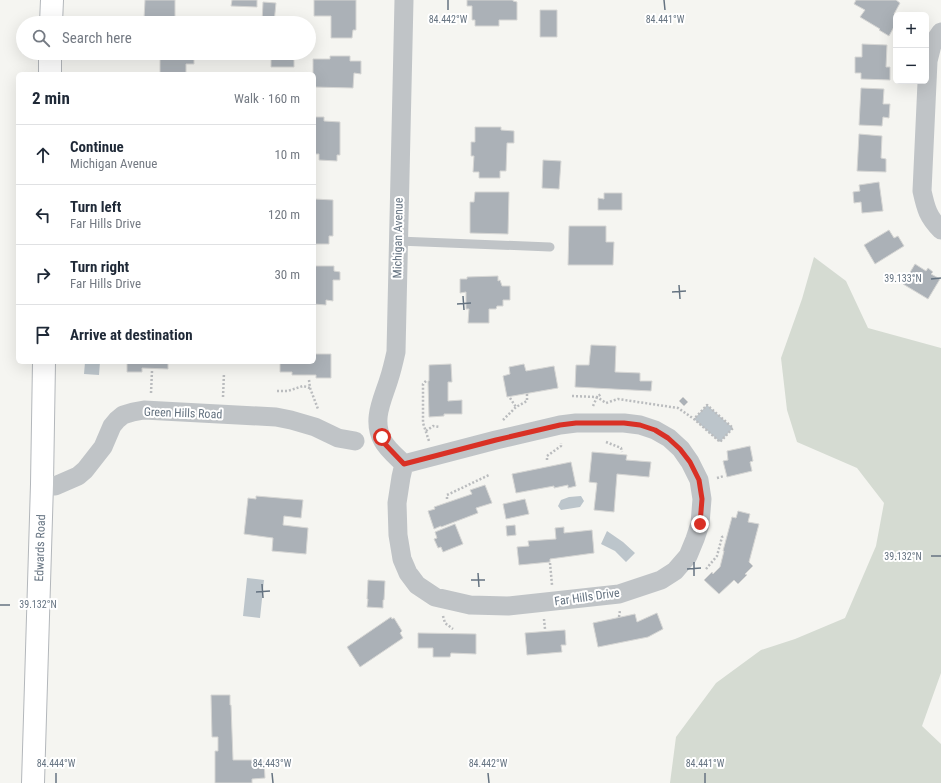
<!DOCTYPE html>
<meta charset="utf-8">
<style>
body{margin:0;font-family:"Roboto Condensed",sans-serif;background:#f6f6f7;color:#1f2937}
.controls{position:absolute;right:12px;top:12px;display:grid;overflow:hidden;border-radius:6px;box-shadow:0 4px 16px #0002}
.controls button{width:36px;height:36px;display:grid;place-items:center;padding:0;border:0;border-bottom:1px solid #e0e1e3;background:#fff;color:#1f2937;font:20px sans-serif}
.stop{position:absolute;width:12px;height:12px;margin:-9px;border:3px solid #d93025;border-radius:50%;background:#fff}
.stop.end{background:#d93025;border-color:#fff;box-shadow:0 1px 4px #0008}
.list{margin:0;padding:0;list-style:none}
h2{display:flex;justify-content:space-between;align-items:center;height:52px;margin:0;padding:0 16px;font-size:17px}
h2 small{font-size:13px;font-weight:400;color:#747a83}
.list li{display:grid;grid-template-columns:26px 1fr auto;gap:12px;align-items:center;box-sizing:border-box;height:60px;padding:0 16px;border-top:1px solid #e0e1e3}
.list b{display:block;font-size:15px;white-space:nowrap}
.list p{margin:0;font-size:13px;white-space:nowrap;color:#747a83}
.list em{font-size:13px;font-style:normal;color:#747a83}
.icon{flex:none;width:22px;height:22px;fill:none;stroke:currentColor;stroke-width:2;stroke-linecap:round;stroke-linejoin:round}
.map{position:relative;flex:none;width:941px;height:783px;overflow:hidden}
.search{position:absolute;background:#fff;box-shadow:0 4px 16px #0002;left:16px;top:16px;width:300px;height:44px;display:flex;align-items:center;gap:10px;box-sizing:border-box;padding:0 14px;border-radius:22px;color:#747a83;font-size:15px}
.panel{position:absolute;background:#fff;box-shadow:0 4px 16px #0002;left:16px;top:72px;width:300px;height:292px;border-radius:6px}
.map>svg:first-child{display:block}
.green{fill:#d5dbd2}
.water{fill:#bcc5cb}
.building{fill:#abb1b7;stroke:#d6d6d4}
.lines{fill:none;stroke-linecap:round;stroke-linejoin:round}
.secondary-casing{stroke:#b3b7bb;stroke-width:24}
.path{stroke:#babcbe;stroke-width:2.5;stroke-dasharray:2 2;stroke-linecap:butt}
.lane{stroke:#c0c4c7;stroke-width:9}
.street{stroke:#c0c4c7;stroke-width:19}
.secondary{stroke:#fff;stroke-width:22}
.route{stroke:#d93025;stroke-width:5}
.ticks{fill:none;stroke:#657381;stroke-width:1.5}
.labels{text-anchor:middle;stroke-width:4;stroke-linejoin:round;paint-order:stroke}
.street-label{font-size:12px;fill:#657381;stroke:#fff}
.ticks-label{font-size:10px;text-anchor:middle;fill:#657381;stroke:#fff;stroke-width:4;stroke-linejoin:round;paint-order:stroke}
</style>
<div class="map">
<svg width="941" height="783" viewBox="0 0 941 783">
<rect width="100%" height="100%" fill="#f5f5f1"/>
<path class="green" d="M814,257L846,281L868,328L941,348V673L922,726L941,744V783H670L676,737L716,683L761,650L795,639L845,618L876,546L884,503L857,468L797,442L787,410L781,358L802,299Z"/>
<path class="water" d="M85,362H100L99,375L84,374Z
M707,405L733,428L720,442L694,419Z
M581,496L584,501L580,507L561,510L558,506L561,500L569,497Z
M607,531L623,542L635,553L626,562L615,551L601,544Z
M247,578L264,580L260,618L243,616Z"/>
<path class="building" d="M145,0H175V20L144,19Z
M232,0H257V7L231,6Z
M314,0H356V30H353L352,38H331V16H314Z
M467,0H513V1L517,2V20H499V26H475V20H472V6H467Z
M856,0H896L900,3L894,14L896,15V23L889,36L879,30L880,29L860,17L865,10L854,4Z
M263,2L276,3L274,23H262Z
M540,10H557V37H540Z
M862,44L887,45L886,67H890V80L861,79V73H855V57H862Z
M160,53H194V64H186V73H183V74H160Z
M271,53H294V67H271Z
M330,56H350V61H361V74L354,73L353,88L314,87V74H313V59H330Z
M861,88L884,89L883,104H890L889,118L883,117L882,126L859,125Z
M314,117H324V121L340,122V155H337V161L319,160V154H314Z
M475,127H501V130L514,131V143H507L506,171H500V178H479V172H473L474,156H471V142H475Z
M859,134L882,136L881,158L886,159V172L857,171Z
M543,160L561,161L559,189L542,188Z
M879,182L883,211L862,213L861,202L854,203L853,192L860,191L859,185Z
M475,192H509L508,234L470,233V202H474Z
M604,193H622V210H598V198L604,199Z
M314,199L333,200V236H329V244H314Z
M569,226H606V242H614L613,265H568Z
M889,230L894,238L898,236L904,246L875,264L864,245Z
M915,264L926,271L928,268L933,272L931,274L940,279L928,299L903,284Z
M314,266H334V271L340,272V280H333V301L326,300V305L314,304Z
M498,276V281L500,280L502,286H510V300H503V306H497L496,309H489V323H468L469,309H466V292L460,293V279H467V277Z
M591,345L616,346L615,372L640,373V381H652L651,391L575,387L576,365H589Z
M314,354H331V378H316V375H292V372H280V362H314Z
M127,362H168V369L142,368V372H127Z
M204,362H235V363H204Z
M451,364L452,382H448V401L462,400V414H444V416L429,417L428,381H429V365Z
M524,364L526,371L554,366L558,388L507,397L503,376L510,374L509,367Z
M683,397L688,402L684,406L679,401Z
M750,446L753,461L750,462L752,471L727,477L723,461L728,460L727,451Z
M592,452L627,455L626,460L651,462L649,477L617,474L614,512L594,510L597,483L589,482Z
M571,462L576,486L568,488V485L554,488V486L516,493L512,474Z
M485,485L492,503L476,508L478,513L441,527V526L434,529L428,511L435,509L434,507L472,494L470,490Z
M256,496L303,500L301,518L284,516L283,525L308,528L306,554L272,551L273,538L244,534L248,498L256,499Z
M525,499L529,514L506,519L503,504Z
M738,511L750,514L748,522L759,524L749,562L753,566L745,574L747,575L738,584L734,580L719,594L704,580L712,572L713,574L720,567L724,551H723L731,521L732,517L736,518Z
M455,524L463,544L443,552L441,547L438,548L434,539L437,538L435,532Z
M515,525L516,535L507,536L506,526Z
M564,527V533L592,530L594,553L550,559V562L519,565L517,547L529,546L528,541L556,539L555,528Z
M368,580L385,581L384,600H383V608L367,607L368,599H367Z
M657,613L663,629L648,637L598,647L593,623L635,614L637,622Z
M391,617L392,619L394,618L402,631L400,633L403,638L360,667L347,647Z
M565,630L566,645H561L562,652L527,655L525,633Z
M418,633L476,634V654L451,653L450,657H433V648H418Z
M211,695H230V705H231L233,760H257V761H264L265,778L252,779V783H215V751H218V737H212Z"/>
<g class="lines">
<defs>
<g id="secondary">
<path d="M51,23L52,0"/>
<path d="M50,74V53"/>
<path id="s1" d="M33,783L42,484L44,362"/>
</g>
</defs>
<use href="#secondary" class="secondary-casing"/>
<path class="path" d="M134,53L139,55L156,57
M309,380L310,388L318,409
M426,381L423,384V423L429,441
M277,391H288L303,386L310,388
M151,393L152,371
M572,396L597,397L606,403L618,399L678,408L694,419L720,442L733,428L707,405L694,419
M223,397L224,373
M510,398L516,407
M593,406L597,397L601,394
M503,420L516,407L527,401V394
M426,431L433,426L440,427
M606,442L621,448L622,452
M547,460V456L561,446V443
M717,478L724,476
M447,499V495L489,475
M550,563L552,585
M706,569L717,556L722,537L724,536
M443,616L445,623L453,629
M619,617L620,610
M544,619L545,629"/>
<path class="lane" d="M398,241L550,247"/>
<path class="street" d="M941,32L932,45L928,61L922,191C926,209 928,217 941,230
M576,423H624L640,425L655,430L669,438L681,449L690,462L699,480L702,499L700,524L695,539L688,556L675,571L661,580L619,594L508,606L470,605L435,597L417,585L408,573L402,559L398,535L397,503L401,477L404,464L496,440L560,425Z
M404,464C397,457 387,449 383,441C371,420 383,399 389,379C392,370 394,361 396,352L404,0
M42,484L55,486L78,476L85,470L103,447L112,426L117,420L123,415L133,412L144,410L276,417L291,420L315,427L338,438L355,441"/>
<use href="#secondary" class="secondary"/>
</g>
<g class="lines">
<path class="route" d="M382,437L383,442L404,464L496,440L560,425L576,423H624L640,425L655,430L668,438L680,449L690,462L699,480L702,499L700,524"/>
</g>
<path class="ticks" d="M448,0V10M664,0L665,10M931,279L941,278M679,285L680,299M672,292L686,291M463,296L464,310M457,304L471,303M931,556H941M694,562V576M687,569L701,568M478,573L479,587M471,580H485M262,584L263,598M256,592L270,591M0,605H10M56,773V783M272,773L273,783M488,773L489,783M705,773V783"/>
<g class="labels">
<g class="street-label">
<text transform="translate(398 238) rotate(-89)" y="4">Michigan Avenue</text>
<text transform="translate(183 413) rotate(2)" y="4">Green Hills Road</text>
<text dy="4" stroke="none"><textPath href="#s1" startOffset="235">Edwards Road</textPath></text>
<text transform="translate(587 597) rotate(-8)" y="4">Far Hills Drive</text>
</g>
</g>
<g class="ticks-label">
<text x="448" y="23">84.442°W</text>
<text x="665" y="23">84.441°W</text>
<text x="903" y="282">39.133°N</text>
<text x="903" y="560">39.132°N</text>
<text x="38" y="608">39.132°N</text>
<text x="56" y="767">84.444°W</text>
<text x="272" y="767">84.443°W</text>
<text x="488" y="767">84.442°W</text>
<text x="705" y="767">84.441°W</text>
</g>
</svg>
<div class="controls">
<button>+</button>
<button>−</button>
</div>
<div class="stop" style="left:382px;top:437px"></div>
<div class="stop end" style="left:700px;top:524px"></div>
<div class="search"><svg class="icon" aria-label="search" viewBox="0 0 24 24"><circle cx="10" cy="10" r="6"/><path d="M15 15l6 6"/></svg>Search here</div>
<section class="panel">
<h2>2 min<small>Walk · 160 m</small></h2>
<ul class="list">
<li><svg class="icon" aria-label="ahead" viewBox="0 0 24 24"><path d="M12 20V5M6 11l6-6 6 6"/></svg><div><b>Continue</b><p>Michigan Avenue</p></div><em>10 m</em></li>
<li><svg class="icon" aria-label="left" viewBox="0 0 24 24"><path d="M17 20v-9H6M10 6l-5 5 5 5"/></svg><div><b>Turn left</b><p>Far Hills Drive</p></div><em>120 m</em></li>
<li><svg class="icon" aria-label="right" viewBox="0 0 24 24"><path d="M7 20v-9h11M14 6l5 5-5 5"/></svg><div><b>Turn right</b><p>Far Hills Drive</p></div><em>30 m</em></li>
<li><svg class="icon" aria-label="arrive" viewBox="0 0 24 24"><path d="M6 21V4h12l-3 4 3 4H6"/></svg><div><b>Arrive at destination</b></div></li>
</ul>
</section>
</div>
